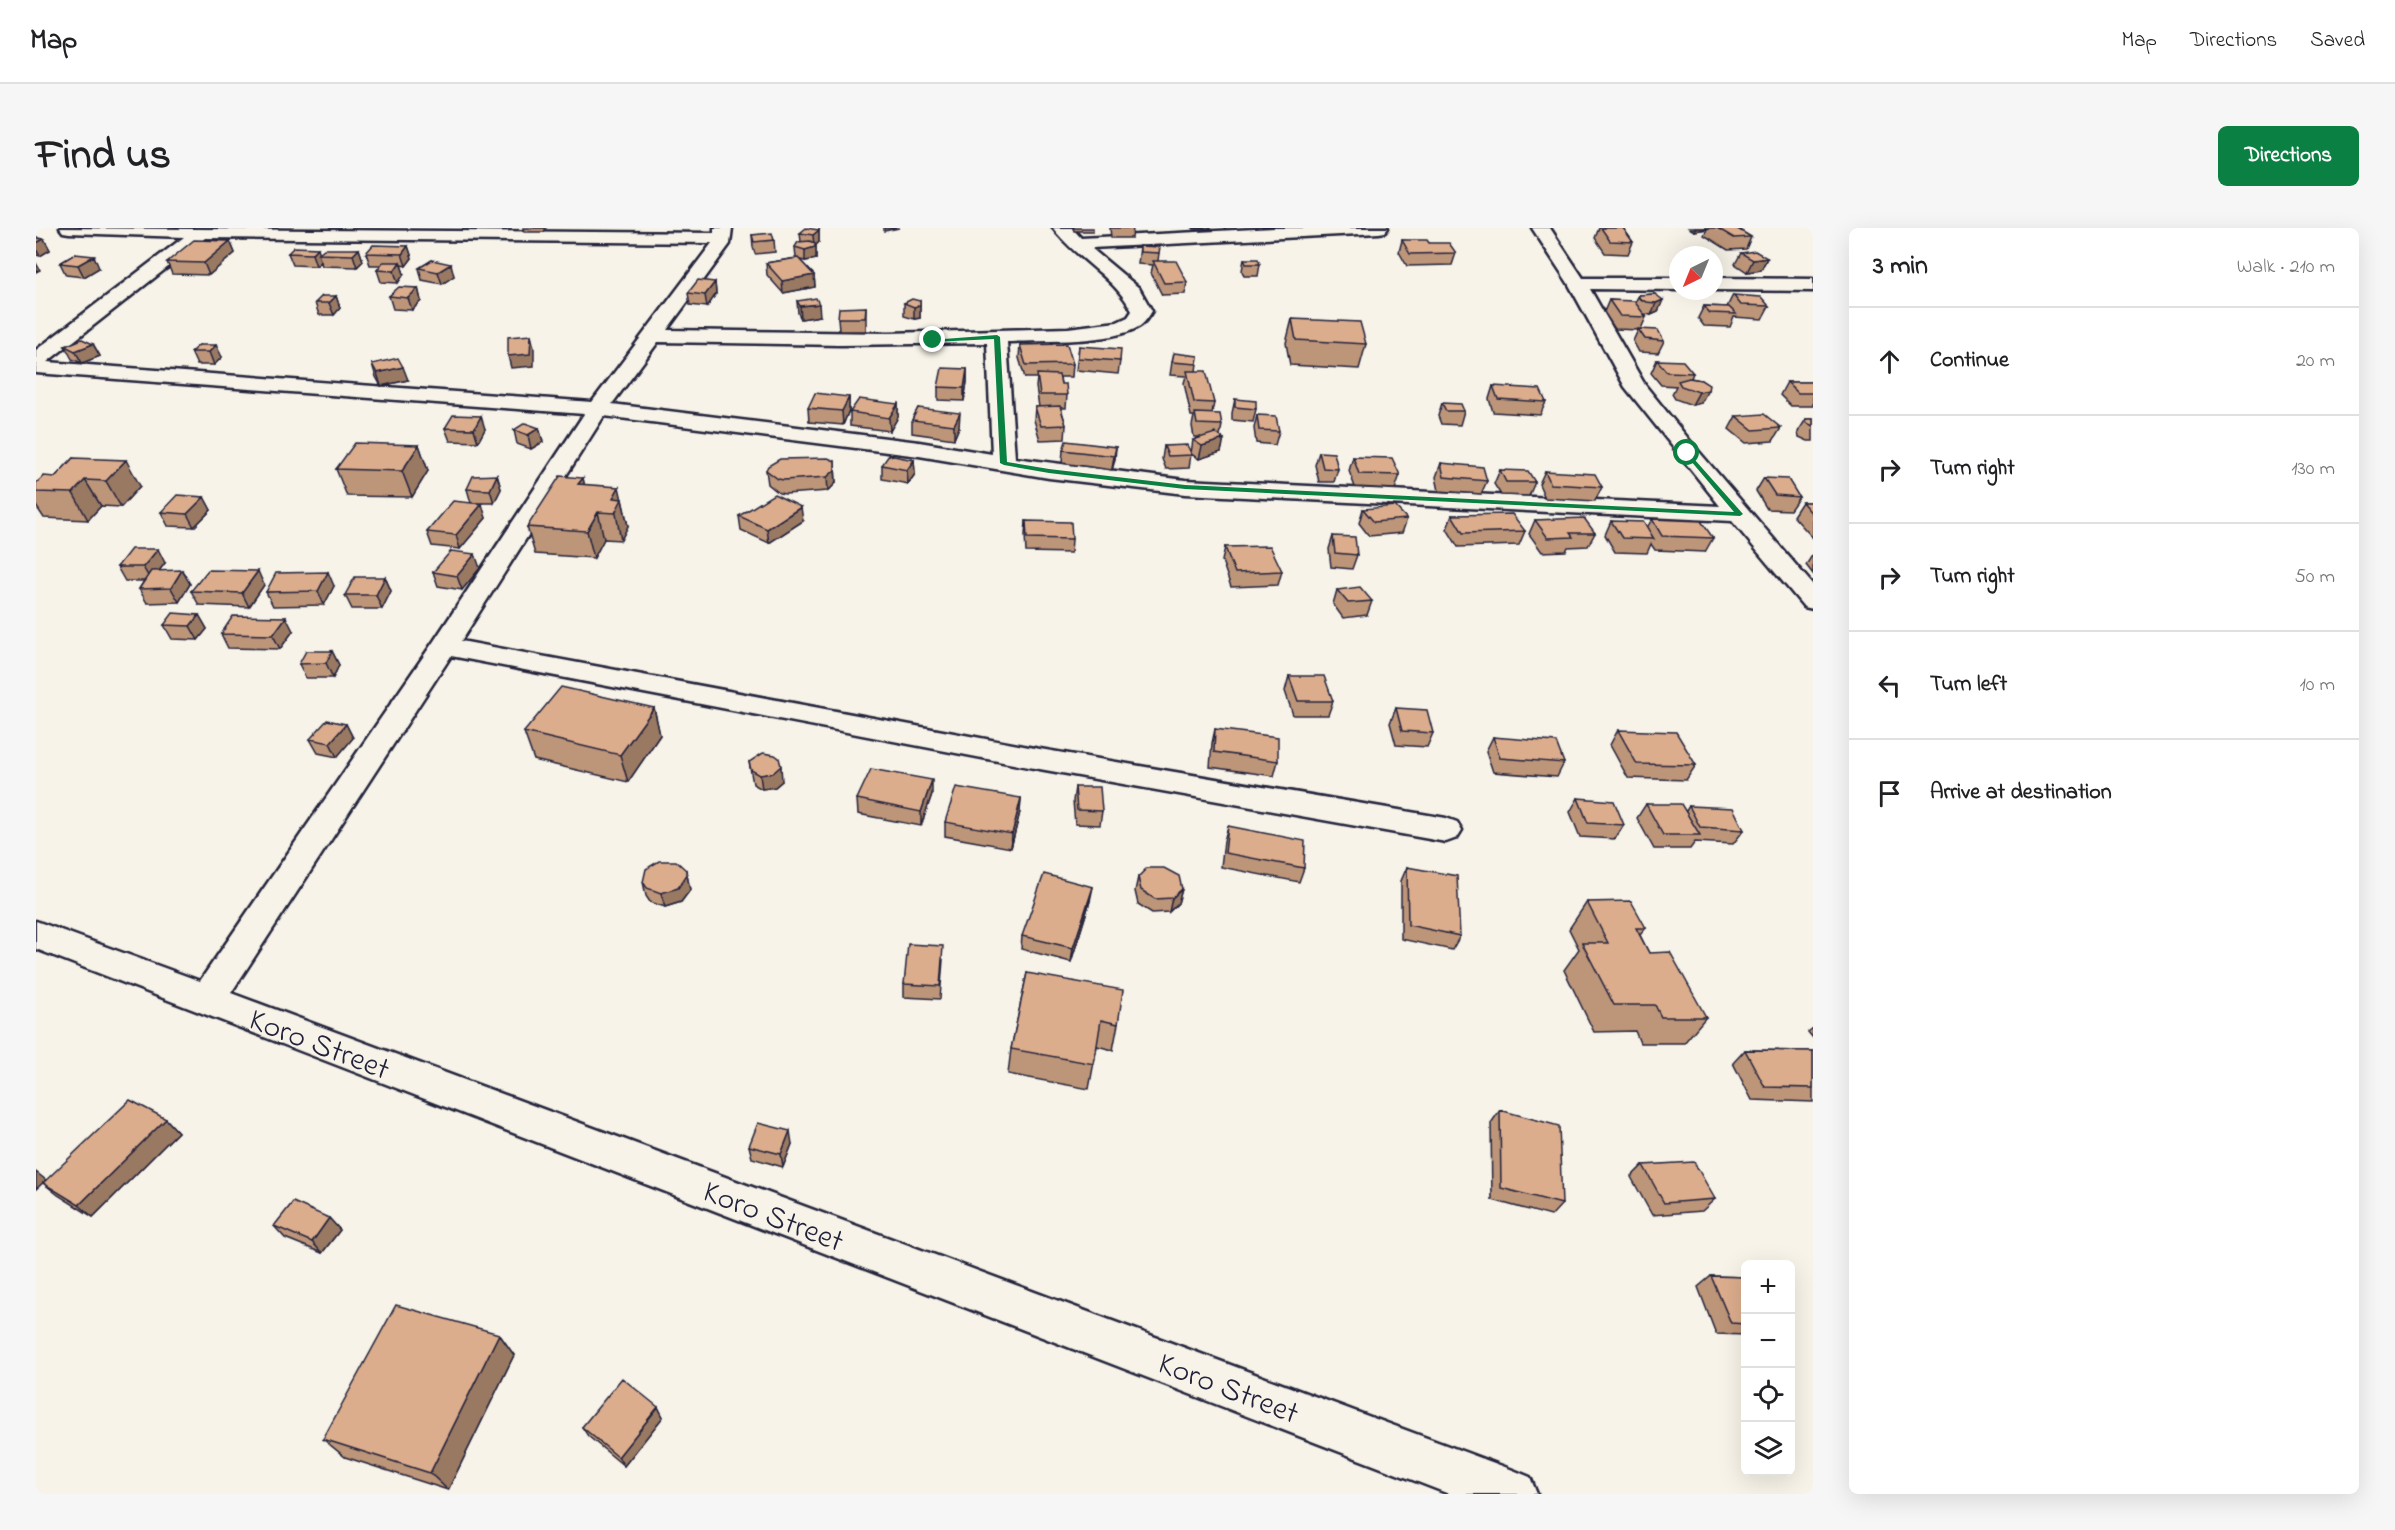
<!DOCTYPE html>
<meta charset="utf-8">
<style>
body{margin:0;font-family:"Indie Flower",sans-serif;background:#f6f6f6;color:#202124}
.controls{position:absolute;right:18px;bottom:18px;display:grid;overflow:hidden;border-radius:9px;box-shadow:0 6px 24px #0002}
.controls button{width:54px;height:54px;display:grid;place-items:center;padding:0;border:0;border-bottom:2px solid #e0e0e0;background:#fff;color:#202124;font:30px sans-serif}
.compass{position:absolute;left:1633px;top:18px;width:54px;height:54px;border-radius:50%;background:#fff;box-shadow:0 6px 24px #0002;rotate:223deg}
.stop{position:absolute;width:18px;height:18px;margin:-14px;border:4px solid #0b8043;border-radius:50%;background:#fff}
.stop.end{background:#0b8043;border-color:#fff;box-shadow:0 2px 6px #0008}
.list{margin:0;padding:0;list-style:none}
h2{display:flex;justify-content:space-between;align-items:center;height:78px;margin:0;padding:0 24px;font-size:26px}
h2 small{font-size:20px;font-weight:400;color:#757577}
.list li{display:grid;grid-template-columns:39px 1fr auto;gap:18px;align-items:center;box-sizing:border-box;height:108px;padding:0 24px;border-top:2px solid #e0e0e0}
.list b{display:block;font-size:22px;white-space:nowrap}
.list em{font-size:20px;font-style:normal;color:#757577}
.icon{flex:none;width:33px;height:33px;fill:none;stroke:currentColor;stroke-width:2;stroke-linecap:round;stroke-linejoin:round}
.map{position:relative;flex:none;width:1777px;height:1266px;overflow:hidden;border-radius:9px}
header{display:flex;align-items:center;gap:36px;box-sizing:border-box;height:84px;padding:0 30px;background:#fff;border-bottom:2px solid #e0e0e0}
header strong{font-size:28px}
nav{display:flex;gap:33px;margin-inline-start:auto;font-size:21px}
.intro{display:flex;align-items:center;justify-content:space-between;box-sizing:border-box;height:144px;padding:0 36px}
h1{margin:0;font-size:42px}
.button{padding:15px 27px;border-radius:9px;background:#0b8043;color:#fff;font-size:21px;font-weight:700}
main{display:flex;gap:36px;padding:0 36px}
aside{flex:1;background:#fff;border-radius:9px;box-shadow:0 6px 24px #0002}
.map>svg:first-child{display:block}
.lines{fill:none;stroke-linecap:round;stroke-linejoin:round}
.minor-casing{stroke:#22223b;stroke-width:5}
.minor{fill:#f7f3e8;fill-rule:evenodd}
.wall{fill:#bd9579;stroke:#22223b;stroke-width:1.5}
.shaded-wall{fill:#9a7963;stroke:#22223b;stroke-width:1.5}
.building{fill:#dcad8d;stroke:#22223b;stroke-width:1.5}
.route{fill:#0b8043}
.labels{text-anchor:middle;stroke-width:4.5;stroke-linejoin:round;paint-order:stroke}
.near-street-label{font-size:32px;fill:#22223b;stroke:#f7f3e8}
</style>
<header>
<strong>Map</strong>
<nav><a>Map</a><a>Directions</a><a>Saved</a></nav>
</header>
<div class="intro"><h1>Find us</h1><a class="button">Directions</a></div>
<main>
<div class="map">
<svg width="1777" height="1266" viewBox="0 0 1777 1266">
<rect width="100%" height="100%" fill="#f7f3e8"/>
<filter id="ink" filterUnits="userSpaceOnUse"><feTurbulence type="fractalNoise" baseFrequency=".0167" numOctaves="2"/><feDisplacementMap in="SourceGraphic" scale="12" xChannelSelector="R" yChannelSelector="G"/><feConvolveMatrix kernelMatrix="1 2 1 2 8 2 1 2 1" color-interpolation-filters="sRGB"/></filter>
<g filter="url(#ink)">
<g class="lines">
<defs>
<path id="minor" d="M24,0L678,5V0H696L694,16L631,102L853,105L1032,100L1081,94L1092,89L1096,83C1079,49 1040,31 1017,0H1036L1045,10L1239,0H1352L1349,4L1343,5L1055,20L1103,60L1116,83C1113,88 1109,94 1104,98C1077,116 1005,112 971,114L979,230L1149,252L1684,278L1589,159L1532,55L1496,0H1514L1547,50H1642V62L1554,61L1609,157L1659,219L1777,357V381L1768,379L1696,293L1149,266L1013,250L883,228L568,188L425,413L998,520L1410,590L1421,594L1426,602L1421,610L1410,614L998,540L415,428L195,765L1477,1242L1494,1249L1501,1266H1413L0,721V693L164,753L398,413L548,186L0,145V122L148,9L33,5L27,4ZM169,10L676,15L556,174L11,134ZM622,114L805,117L951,115L956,226L883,214L576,176Z
M1678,50L1777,51V63L1678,62Z"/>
</defs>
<use href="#minor" class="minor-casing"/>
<use href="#minor" class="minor"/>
</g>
<path class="wall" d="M487,0H510L508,4H488Z
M1037,0H1057V3H1038Z
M1074,0H1097L1096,10H1075Z
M1157,0H1175L1174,1H1158Z
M1563,0H1587L1597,14L1592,26L1569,25L1559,10Z
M1653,0H1700L1715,9L1710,21L1692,22L1668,7L1671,1L1658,3Z
M783,2V14L780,17V31L769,33L764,32L778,47L779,59L747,65L731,47L730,35L760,30L759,19L765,14L764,5Z
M716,7L738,12L739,24L719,26L717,19Z
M0,10L8,11L14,22L4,28L0,27Z
M1366,12L1393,15L1420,25L1416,37L1371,38L1363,24Z
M194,13L199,25L173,47L136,46L131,34Z
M372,18L376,30L370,38L365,37L368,46L362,55L345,54L341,42L345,37H334L330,25Z
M1104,18L1123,25L1122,33L1151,54L1149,66L1126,67L1115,45L1117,37L1102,36Z
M323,21L327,33L321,39L286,38L285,34L280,38L257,37L252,25H284Z
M1705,25L1731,30L1725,42L1711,44L1699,36Z
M39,26L63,40L48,49L30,47L24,35Z
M1208,31L1224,36L1222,48H1208L1206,43Z
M396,32L418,48L406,56L386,52L383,40Z
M679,54L680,66L671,79L654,77L652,65Z
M382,60L385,73L376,82L357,81L353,68Z
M1619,66L1622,84L1615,87L1608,86L1610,89L1605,101L1628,113L1622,125L1603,124L1597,113L1602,102L1579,101L1568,84L1573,72L1599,74L1603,67Z
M1697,67L1733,78L1726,91L1698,89L1694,99L1668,98L1662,90L1668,78L1691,79Z
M300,68L304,80L298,87H283L279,75Z
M761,73L784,88L765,91L762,85Z
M884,73V90L878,91L868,88V75Z
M830,79V103H803L802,90Z
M1256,91L1330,116L1323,141L1254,137L1250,115Z
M57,116L64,128L46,135L36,131L29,118Z
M163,117L186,129L178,137H161L155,124Z
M984,117L1037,136L1036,149H1024L1025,156L1031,167L1030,180H1025L1030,197L1029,211L1004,212L998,192L999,179H1003L1000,159L1001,150H989L983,130Z
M1043,118L1084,133L1082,146L1040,142Z
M1162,128L1160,143L1178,175L1176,185L1186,197L1184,208L1188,211L1185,224L1163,231L1155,226L1153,240L1130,241L1126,231L1128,218L1155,225L1157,212L1165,209H1158L1156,198L1158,188H1155L1148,155L1150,148L1134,147L1136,134Z
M1621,132L1657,145L1655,150L1665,152V175L1656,177L1639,171L1636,166L1640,158L1625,157L1615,145Z
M336,136L372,152L345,158L340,149Z
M931,141V154L928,173L902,172V159Z
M1751,154H1777V178H1755L1744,167Z
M1457,158L1510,174L1504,187L1457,184L1453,171Z
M813,169V182L807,197L773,194L772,180Z
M1199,171L1220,181L1217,194L1196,192V185Z
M1406,175L1428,183L1424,197L1405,196L1402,188Z
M862,176V189L854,203L814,198V184Z
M882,180L923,199L918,211L876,205V192Z
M1221,187L1243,203L1239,217L1220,215L1218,200Z
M1700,188L1745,200L1737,213L1710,215L1693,201Z
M1770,191H1777V213H1772L1763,209L1762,204Z
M409,200L449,201L442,214L414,213Z
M503,200L507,214L495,221L481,216L478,202Z
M383,217L392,243L376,269L311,268L300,241Z
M1080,219L1076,242L1026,235L1027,222Z
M1283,224L1302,241L1298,254H1283L1279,237Z
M1317,229L1364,247L1359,261L1319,259L1313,243Z
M37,230L104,258L85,279L65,278L52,292L8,290L0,278V255L19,249Z
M878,232L879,246L872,256L846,251V237Z
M799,233L800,255L792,263L749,266L743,265L732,256L730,242Z
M1405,235L1451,253L1445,266L1403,263L1400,249Z
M1464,242L1499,254L1493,268L1465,267L1458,256Z
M1509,243L1566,259L1559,273L1509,270L1503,256Z
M461,247L465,261L458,275H438L450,290L424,321L396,318L391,304L435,275L431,261Z
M547,250L548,257L586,271L592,298L585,312L568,311L558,330L499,326L491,299Z
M1728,250L1763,269L1754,282L1731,281L1720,263Z
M168,269L175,282L158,299L132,298L125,284Z
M1766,274H1777V310L1757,288Z
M1327,281L1371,291L1366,305L1333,308L1323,295Z
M1416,287L1489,303L1483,317L1422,319L1411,301Z
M703,288L767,293L733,315L705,302Z
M1616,291L1677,310L1669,324L1619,322L1615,316L1611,325L1579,324L1569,307L1575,293L1611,300Z
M1499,292L1559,305L1552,318L1532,319L1530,323L1506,324L1493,306Z
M990,293L1036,311L1035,325L990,324L989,307Z
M1297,308L1321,327L1316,341L1295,339L1293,321Z
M1189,319L1246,343L1242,357L1195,359L1186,333Z
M1777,326V346L1770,337Z
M129,335L123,343L154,356L143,374L111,375L103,361L108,353H89L81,339Z
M444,340L426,362L402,358L397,344Z
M349,349L355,363L346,381H316L309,367Z
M228,357L213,379L163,377L155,363Z
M298,358L288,377L237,378L230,364Z
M1301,362L1336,373L1331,387L1307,390L1297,376Z
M163,387L171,401L162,412L136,411L128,397Z
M257,403L244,421L192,420L185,406Z
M296,423L303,437L297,450H270L263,436Z
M1253,448L1297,473L1292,487H1257L1249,463Z
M618,480L624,507L592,554L498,532L488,504Z
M1360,480L1397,505L1391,519L1360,517L1354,495Z
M310,496L317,510L301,529L282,525L274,511Z
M1179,501L1242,533L1238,548L1174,539L1176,515Z
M1582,502L1660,537L1650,552L1592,550L1574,517Z
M1457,509L1528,535L1521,549L1457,544L1450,523Z
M713,534L746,553L739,559L726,561L717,556Z
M1039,559L1066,583L1064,597L1039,596L1037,573Z
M896,566L885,598L822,586L821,571Z
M985,570L984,584L975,620L909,608V594Z
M1542,570L1588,597L1579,611L1544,609L1534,584Z
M1610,576L1650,583L1653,578L1708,602L1697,616L1659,614L1654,621H1618L1601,590Z
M1192,598L1268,640L1263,654L1185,639L1188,613Z
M1371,639L1424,708L1416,722L1365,711V653Z
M650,642L654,662L645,674L629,679L614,674L610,668L607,654Z
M1102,649L1146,661L1142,675L1133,684L1116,685L1102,676L1099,663Z
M1054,673L1035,734L985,721L986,708Z
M1551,674L1610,700L1604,707L1613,725L1670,789L1648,815H1604L1599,803L1558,804L1528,742L1543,721L1533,701Z
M907,732L904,771L868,769V756Z
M991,745L1082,796L1077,822L1061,818L1053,861L972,846L975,821Z
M1777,800V810L1772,804Z
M1709,822L1777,823V874L1716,872L1697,835Z
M1464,882L1526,976L1515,988L1456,972L1455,895Z
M130,891L142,904L57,989L22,967L7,955Z
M756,916L747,939L716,930L713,918Z
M1607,937L1679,971L1666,983L1616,987L1595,949Z
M293,990L304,1002L286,1025L249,1010L238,998Z
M1675,1048L1710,1049V1107L1680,1106L1662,1059Z
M463,1106L478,1127L412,1262L309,1229L287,1211Z
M622,1179L627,1189L588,1238L552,1208L546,1199Z"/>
<path class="shaded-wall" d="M848,0H863L848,3Z
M1659,0H1672L1671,1L1658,3Z
M783,2V14L780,17V31L769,33V22L778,19L777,7Z
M8,11L14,22L4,28L0,21V15Z
M194,13L199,25L173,47L168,35Z
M372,18L376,30L370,38L366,26Z
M282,20L284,26H282L285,34L280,38L276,26Z
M323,21L327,33L321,39L317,27Z
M58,28L63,40L48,49L42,37Z
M1731,30L1725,42L1711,44L1717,32Z
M364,34L368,46L362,55L358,43Z
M0,35L4,42L0,44Z
M415,36L418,48L406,56L402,44Z
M778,47L779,59L747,65L746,53Z
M679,54L680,66L671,79L669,67Z
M382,60L385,73L376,82L372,70Z
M300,68L304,80L298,87L293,75Z
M1627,72L1622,84L1615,87L1620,75Z
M884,73V90L878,91V79Z
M783,76L784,88L765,91L764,78Z
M495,107L498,120V138L475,140L472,128Z
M57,116L64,128L46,135L39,123Z
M180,117L186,129L178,137L173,124Z
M367,139L372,152L345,158L341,145Z
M931,141V154L928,173V160Z
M1672,162L1665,175L1656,177L1663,164Z
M813,169V182L807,197L806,183Z
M862,176V189L854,203L853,190Z
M924,185L923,199L918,211V197Z
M445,188L449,201L442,214L438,201Z
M503,200L507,214L495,221L492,207Z
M1188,211L1185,224L1163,231L1166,218Z
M383,217L392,243L376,269L366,243Z
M1080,219L1079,232L1076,242L1078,228Z
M90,232L104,258L85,279L70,253Z
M878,232L879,246L872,256L871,242Z
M799,242L800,255L792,263L791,249Z
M461,247L465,261L458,275L454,262Z
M547,250L553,277L542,256Z
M49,252L65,278L52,292L37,265Z
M583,259L592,298L585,312L577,270Z
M168,269L175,282L158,299L151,286Z
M446,276L450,290L424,321L420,307Z
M765,279L767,293L733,315L731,301Z
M562,284L568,311L558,330L551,303Z
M122,321L129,335L115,353L107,339Z
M439,326L444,340L426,362L421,348Z
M146,342L154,356L143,374L135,360Z
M222,343L228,357L213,379L206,365Z
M292,344L298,358L288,377L282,363Z
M349,349L355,363L346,381L340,367Z
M163,387L171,401L162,412L154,398Z
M250,389L257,403L244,421L237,407Z
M296,423L303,437L297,450L290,435Z
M618,480L624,507L592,554L584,527Z
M310,496L317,510L301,529L294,515Z
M745,538L746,553L739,559L726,561L724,547Z
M896,552V566L885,598V584Z
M985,570L984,584L975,620L976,606Z
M650,642L654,662L645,674L629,679L625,665Z
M1057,659L1054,673L1035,734L1037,720Z
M1146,661L1142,675L1133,684L1136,670Z
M130,891L142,904L57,989L43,977Z
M754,903L756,916L747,939L745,926Z
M0,944L10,952L0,961Z
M293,990L304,1002L286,1025L276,1014Z
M463,1106L478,1127L412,1262L394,1245Z
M622,1179L627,1189L588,1238L582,1229Z"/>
<path class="building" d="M770,0L783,2L777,7L764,5Z
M1565,0H1587L1597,14L1574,13Z
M1681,0H1700L1715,9L1698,10Z
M736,5L738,12L718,14L716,7Z
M0,10L8,11L0,15Z
M158,12L194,13L168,35L131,34Z
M1366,12H1391L1393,15H1413L1420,25L1374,26Z
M774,13L779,16V19L769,22L759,19L762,14Z
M337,17L372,18L366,26L330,25Z
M1104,18L1124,19L1123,25L1104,24Z
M258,19L282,20L276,26L252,25Z
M288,21H323L317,27L282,26Z
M1719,23L1731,30L1717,32L1705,25Z
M39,26L58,28L42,37L24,35Z
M762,30L778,47L746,53L730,35Z
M1208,31H1222L1224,36H1210Z
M396,32L415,36L402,44L383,40Z
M1117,33H1140L1151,54L1128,55Z
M347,34H364L358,43L341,42Z
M662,52L679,54L669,67L652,65Z
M363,59L382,60L372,70L353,68Z
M1619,66L1627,72L1620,75L1610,74L1603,70V67Z
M1697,67L1725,69L1733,78L1705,77Z
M286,68H300L293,75H279Z
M780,70L783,76L764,78L761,73Z
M876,71L884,73V77L878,79L868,75Z
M1573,72L1598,73L1610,89L1584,88Z
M1668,78L1693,79L1700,86L1674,85Z
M830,79L829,90H802L803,80Z
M1256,91L1324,94L1330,116L1260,112Z
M1602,101L1622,102L1628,113L1609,111Z
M495,107L494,126L472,128V109Z
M46,111L57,116L39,123L29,118Z
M1031,116L1037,136L990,137L984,117Z
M163,117H180L173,124H155Z
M1043,118L1085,121L1084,133L1042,130Z
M1138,125L1162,128L1161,136L1136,134Z
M362,130L367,139L341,145L336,136Z
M1621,132L1647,133L1657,145L1631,144Z
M906,140L931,141L928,160L902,159Z
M1151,143H1170L1178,175L1158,174Z
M1001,146L1023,147L1025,156H1030L1031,167H1004Z
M1653,150L1665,152L1673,157L1672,162L1663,164L1645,158L1642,153Z
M1751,154H1777V165H1762Z
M1457,158L1504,161L1510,174L1462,171Z
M779,165L813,169L806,183L772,180Z
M823,171L862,176L853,190L814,184Z
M1199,171L1220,173V181L1199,179Z
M1406,175L1425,176L1428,183H1410Z
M1024,178L1030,197L1005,198L999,179Z
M882,180L924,185L918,197L876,192Z
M1159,185L1184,186L1186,197L1161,196Z
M1728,186L1745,200L1717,202L1700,188Z
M417,187L445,188L438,201L409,200Z
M1221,187L1240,188L1243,203L1223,202Z
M1770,191H1777V198L1771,195Z
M489,195L503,200L492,207L478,202Z
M1179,205L1188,211L1166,218L1157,212Z
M1030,213L1080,219L1078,228L1027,222Z
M319,215L383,217L366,243L300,241Z
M1151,217L1156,227L1132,228L1128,218Z
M1283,224L1298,225L1302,241L1287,240Z
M853,227L878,232L871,242L846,237Z
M1317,229L1356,230L1364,247L1323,246Z
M37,230L90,232L70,253L49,252L37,265L0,264V255L8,248L19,249Z
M792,230L799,233V242L791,249L748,252L742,251L730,242L732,238L744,231Z
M1405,235L1447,239L1451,253L1408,249Z
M1464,242L1492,243L1499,254H1470Z
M1509,243L1559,246L1566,259L1515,256Z
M461,247L454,262L431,261L437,248Z
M524,248L547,250L542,256L583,259L577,270L586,271L579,285L562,284L551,303L491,299Z
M1728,250L1752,251L1763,269L1739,267Z
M738,266L765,279L731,301L703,288Z
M141,267L168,269L151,286L125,284Z
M417,273L446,276L420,307L391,304Z
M1766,274H1777V287Z
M1359,278L1371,291L1338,294L1327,281Z
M1476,286L1489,303L1427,305L1416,287Z
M1548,290L1559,305H1534L1537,309L1512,310L1499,292Z
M1616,291L1665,293L1677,310L1626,308Z
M990,293L1035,294L1036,311L991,310Z
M1575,293L1608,294L1618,311L1586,310Z
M1297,308L1319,309L1321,327L1299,325Z
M1234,318L1246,343L1199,345L1189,319Z
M95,321H122L107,339H81Z
M415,323L439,326L421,348L397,344Z
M146,342L135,360L103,361L115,343Z
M172,342L222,343L206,365L155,363Z
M292,344L282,363L230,364L240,345Z
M319,349H349L340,367H309Z
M1324,359L1336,373L1312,375L1301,362Z
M137,385L163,387L154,398L128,397Z
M197,388L250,389L237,407L185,406Z
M270,423H296L290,435L263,436Z
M1253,448H1288L1297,473H1262Z
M525,459L618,480L584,527L488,504Z
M1360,480L1391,482L1397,505L1366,503Z
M291,492L310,496L294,515L274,511Z
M1179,501L1242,509V533L1178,524Z
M1582,502L1640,504L1660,537L1601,536Z
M1457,509L1520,514L1528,535L1464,530Z
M727,525L739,527L743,530L745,538L737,545L724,547L715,542L713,534Z
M835,541L896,552L885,584L821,571Z
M920,559L985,570L976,606L909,594Z
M1039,559H1064L1066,583L1041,582Z
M1542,570L1578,573L1588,597L1552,595Z
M1610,576H1645L1664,607H1627Z
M1653,578L1697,580L1708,602L1664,599Z
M1192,598L1269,613L1268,640L1189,625Z
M623,633H640L650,642V648L642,660L625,665L611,660L607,654L610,641Z
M1371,639L1421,648L1424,708L1372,697Z
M1111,640H1128L1143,648L1146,661L1136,670L1119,671L1105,662L1102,649Z
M1008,646L1057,659L1037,720L986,708Z
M1595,673L1610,700H1600L1613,725L1634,724L1670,789H1625L1619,777H1578L1546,715H1572L1551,674Z
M872,716L907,718L904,758L868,756Z
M991,745L1087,762L1082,796L1065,792L1058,836L975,821Z
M1709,822L1777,823V860L1729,859Z
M94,872L130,891L43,977L7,955Z
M1464,882L1523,898L1526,976L1465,960Z
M722,895L754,903L745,926L713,918Z
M1658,934L1679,971L1628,975L1607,937Z
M257,974L293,990L276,1014L238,998Z
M1675,1048L1710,1049V1096L1695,1095Z
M360,1077L463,1106L394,1245L287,1211Z
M586,1150L622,1179L582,1229L546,1199Z"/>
</g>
<path class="route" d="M961,107L964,109L971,234L1013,241L1149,257L1698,284L1649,226L1651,223L1707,286L1704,288L1149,261L1013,245L968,237L964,235L958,111L897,114L894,112Z"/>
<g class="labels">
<g class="near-street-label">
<text transform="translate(284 815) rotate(21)" y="11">Koro Street</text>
<text transform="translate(738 987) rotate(21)" y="11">Koro Street</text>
<text transform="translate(1193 1159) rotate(21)" y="11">Koro Street</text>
</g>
</g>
</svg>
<div class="controls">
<button>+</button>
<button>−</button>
<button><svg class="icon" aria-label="locate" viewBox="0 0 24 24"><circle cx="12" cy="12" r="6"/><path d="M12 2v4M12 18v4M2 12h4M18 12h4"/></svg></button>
<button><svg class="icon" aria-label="layers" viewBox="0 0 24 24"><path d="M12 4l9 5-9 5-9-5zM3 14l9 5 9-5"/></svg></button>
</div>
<svg class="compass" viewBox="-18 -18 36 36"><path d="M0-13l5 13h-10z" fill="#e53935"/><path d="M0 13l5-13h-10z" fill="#757577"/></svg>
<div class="stop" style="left:1651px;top:225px"></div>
<div class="stop end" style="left:897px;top:112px"></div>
</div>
<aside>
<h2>3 min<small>Walk · 210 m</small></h2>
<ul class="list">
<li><svg class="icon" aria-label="ahead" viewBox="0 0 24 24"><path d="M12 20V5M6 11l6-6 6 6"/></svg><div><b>Continue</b></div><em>20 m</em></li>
<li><svg class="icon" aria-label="right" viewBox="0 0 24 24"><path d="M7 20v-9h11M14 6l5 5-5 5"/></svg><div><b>Turn right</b></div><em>130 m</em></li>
<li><svg class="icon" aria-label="right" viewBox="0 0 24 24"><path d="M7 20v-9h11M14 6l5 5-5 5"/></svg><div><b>Turn right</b></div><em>50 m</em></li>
<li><svg class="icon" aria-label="left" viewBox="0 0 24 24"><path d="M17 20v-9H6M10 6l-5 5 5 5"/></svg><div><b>Turn left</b></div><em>10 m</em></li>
<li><svg class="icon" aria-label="arrive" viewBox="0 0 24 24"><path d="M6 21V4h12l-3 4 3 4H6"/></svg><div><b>Arrive at destination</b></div></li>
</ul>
</aside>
</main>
